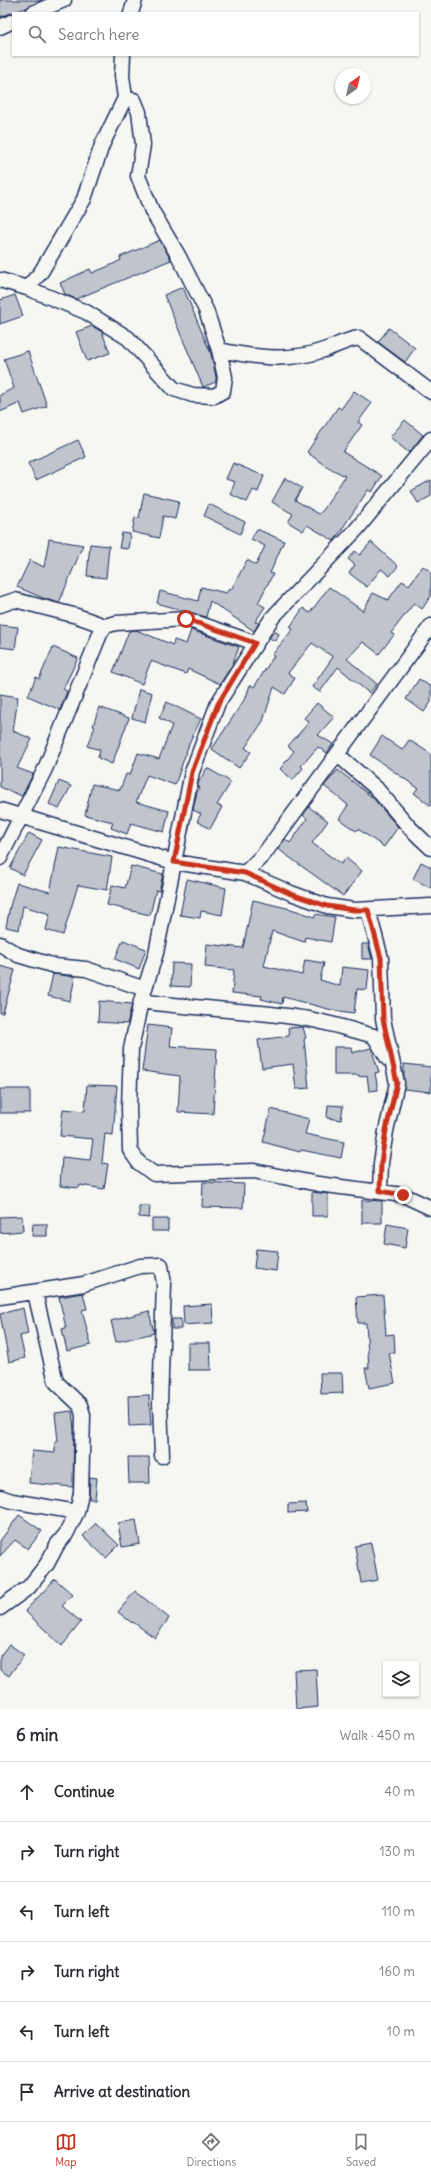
<!DOCTYPE html>
<meta charset="utf-8">
<style>
body{margin:0;font-family:Delius,sans-serif;background:#f2f2f3;color:#2b2b33}
.controls{position:absolute;right:12px;bottom:12px;display:grid;overflow:hidden;border-radius:0px;box-shadow:0 1px 3px #0004}
.controls button{width:36px;height:36px;display:grid;place-items:center;padding:0;border:0;border-bottom:1px solid #e1e1e2;background:#fff;color:#2b2b33;font:20px sans-serif}
.compass{position:absolute;left:335px;top:68px;width:36px;height:36px;border-radius:50%;background:#fff;box-shadow:0 1px 3px #0004;rotate:34deg}
.stop{position:absolute;width:12px;height:12px;margin:-9px;border:3px solid #c8321e;border-radius:50%;background:#fff}
.stop.end{background:#c8321e;border-color:#fff;box-shadow:0 1px 4px #0008}
.list{margin:0;padding:0;list-style:none}
h2{display:flex;justify-content:space-between;align-items:center;height:52px;margin:0;padding:0 16px;font-size:17px}
h2 small{font-size:13px;font-weight:400;color:#7c7c81}
.list li{display:grid;grid-template-columns:26px 1fr auto;gap:12px;align-items:center;box-sizing:border-box;height:60px;padding:0 16px;border-top:1px solid #e1e1e2}
.list b{display:block;font-size:15px;white-space:nowrap}
.list em{font-size:13px;font-style:normal;color:#7c7c81}
.icon{flex:none;width:22px;height:22px;fill:none;stroke:currentColor;stroke-width:2;stroke-linecap:round;stroke-linejoin:round}
.map{position:relative;flex:none;width:431px;height:1709px;overflow:hidden}
.search{position:absolute;background:#fff;box-shadow:0 1px 3px #0004;left:12px;right:12px;top:12px;height:44px;display:flex;align-items:center;gap:10px;box-sizing:border-box;padding:0 14px;border-radius:0px;color:#7c7c81;font-size:15px}
.sheet{height:412px;background:#fff}
nav{display:flex;justify-content:space-around;align-items:center;box-sizing:border-box;height:56px;border-top:1px solid #e1e1e2;background:#fff;font-size:11px;color:#7c7c81}
nav a{display:grid;justify-items:center;gap:2px}
nav .on{color:#c8321e}
.map>svg:first-child{display:block}
.building{fill:#c0c4cd;stroke:#1b2f5e}
.lines{fill:none;stroke-linecap:round;stroke-linejoin:round}
.minor-casing{stroke:#1b2f5e;stroke-width:17}
.minor{stroke:#f6f6f2;stroke-width:14}
.route{stroke:#c8321e;stroke-width:5}
</style>
<div class="map">
<svg width="431" height="1709" viewBox="0 0 431 1709">
<rect width="100%" height="100%" fill="#f6f6f2"/>
<filter id="ink" filterUnits="userSpaceOnUse"><feTurbulence type="fractalNoise" baseFrequency=".025" numOctaves="2"/><feDisplacementMap in="SourceGraphic" scale="8" xChannelSelector="R" yChannelSelector="G"/><feConvolveMatrix kernelMatrix="1 2 1 2 8 2 1 2 1" color-interpolation-filters="sRGB"/></filter>
<g filter="url(#ink)">
<path class="building" d="M0,0H42L26,8L0,17Z
M160,240L171,260L76,299L65,294L60,283L90,269L92,273L109,266L121,260L120,257Z
M183,287L211,354L216,377V382L203,387L164,295Z
M15,295L23,316L0,324V300Z
M92,326L102,332L110,353L87,361L76,332Z
M389,328L415,348L405,362L378,342Z
M28,351L47,406L24,414L20,403L0,412V395L14,388L4,359Z
M354,391L372,403L358,422L362,425L343,452L382,476L372,492L368,490L334,541L307,525L303,531L288,522L293,514L272,502L285,478L302,488L295,500L319,514L324,509L345,476L324,465L307,452L338,407L341,409Z
M405,420L423,435L409,453L390,437Z
M78,440L86,457L36,480L28,463Z
M233,463L264,476L258,492L253,490L247,502L230,494L235,482L226,479Z
M431,480V496L418,503L411,491Z
M144,493L179,501L175,519L163,516L159,538L132,532L135,517L139,518Z
M209,504L245,522L240,534L204,516Z
M257,529L284,541L270,573L273,574L258,603L265,607L255,622L259,623L254,631L210,601L206,617L157,603L160,591L198,601L201,587L226,593L229,589L231,590L247,560L256,565L265,546L251,539Z
M122,533L130,534L128,549L119,548Z
M49,539L83,545L59,603L43,598L17,587L30,560L44,567Z
M371,542L398,566L390,576L381,569L367,587L349,573L355,565L348,559L355,551L360,555Z
M90,544L109,546L106,578L87,576Z
M423,566L431,572V596L422,609L414,603L391,633L394,635L379,654L363,642L347,659L377,684L369,693L338,667L320,692L312,687L333,657L312,643L288,673L295,678L285,694L274,687L263,721L245,748L251,752L239,768L212,749L246,697L250,685L254,687L274,656L272,655L293,629L290,627L303,608L310,613L329,587L363,611L373,593L388,600L402,581L409,585Z
M0,625L18,627L15,649L0,647Z
M136,630L173,645L174,640L186,644L191,630L239,647L232,665L220,684L188,669L186,674L151,661L142,684L113,672L129,631Z
M274,631L279,634L276,641L269,638Z
M53,647L78,658L63,689L67,691L60,710L28,696L36,677L39,679Z
M419,679L431,687V702L424,712L406,699Z
M139,689L152,693L145,722L132,718Z
M0,694L18,697L13,731L32,739L17,768L33,774L22,796L0,787Z
M167,702L201,719L190,741L175,785L147,775L136,802L169,811L164,832L131,823L127,834L111,828L113,822L85,815L92,784L120,790L126,774L130,775L138,753L159,759L172,725L159,718Z
M317,703L334,717L318,735L333,744L327,753L318,747L301,766L303,768L293,780L280,769L294,751L288,746L309,722L304,718Z
M99,707L129,718L112,764L98,758L100,750L87,746L95,727L93,726Z
M382,736L402,750L409,740L431,754V806L414,793L418,788L370,755Z
M207,768L231,782L217,805L222,807L210,829L197,821L201,814L193,810L197,792L200,788L198,786V783Z
M338,770L372,797L398,827L384,847L358,829L356,831L339,819L348,805L324,786Z
M59,781L71,786L59,809L49,804Z
M309,807L328,821L312,843L341,864L346,858L362,871L343,896L278,849L285,839L290,843L307,819L303,815Z
M29,833L42,840L23,875L10,868Z
M59,847L112,857L107,890L78,885L63,935L46,930L50,914L23,906L19,930L6,927L10,906L17,883L50,892Z
M421,862L431,867V888L413,879Z
M131,866L163,874L159,891L156,890L150,915L107,905L112,885L125,888Z
M187,879L226,888L222,915L201,911L200,918L180,915Z
M253,900L291,909L315,917V914L335,917L331,942L305,937L304,942L272,931L264,966L302,975L305,960L324,963L320,980L340,986L342,967L369,970L367,990L357,989L354,1013L332,1010L283,997L282,1004L261,999L262,996L232,993L234,970L205,967L207,944L243,948Z
M123,940L146,949L139,969L115,959Z
M362,944H368L372,959H362Z
M172,963L191,964L190,987L171,986Z
M0,966L15,970L3,1013H0Z
M53,974L75,977L70,1001L48,996Z
M99,1001L132,1004L127,1024L98,1022Z
M148,1025L172,1028L170,1046L217,1049L213,1114L178,1112L180,1076L142,1071Z
M303,1027L306,1038L304,1039L309,1088L296,1089L293,1064L262,1068L258,1040L289,1036L288,1028Z
M334,1047H351L352,1053L371,1048L379,1072L375,1073L378,1090L369,1091L367,1075L360,1077L359,1075H334Z
M404,1064L431,1067V1092L404,1089Z
M87,1085L117,1086L113,1135L105,1134L102,1163L108,1164L104,1189L80,1185L79,1188L60,1186L62,1157L90,1160L93,1139L60,1136L63,1109L85,1111Z
M0,1089H30V1113H0Z
M328,1105L343,1106L341,1120L327,1118Z
M271,1109L309,1119L305,1134L344,1142L341,1158L301,1150L300,1152L263,1142Z
M203,1182L244,1184L243,1208L202,1207Z
M312,1192L328,1194V1216H312Z
M362,1200L382,1201V1223H362Z
M139,1206H150L149,1218L139,1217Z
M22,1216L23,1231L0,1233V1217Z
M152,1219H168V1231H152Z
M33,1224H47V1236H32Z
M387,1224L408,1228L405,1248L384,1244Z
M256,1249L278,1251L276,1271L254,1268Z
M83,1293L87,1309L82,1310L91,1345L67,1351L62,1329L66,1328L59,1297Z
M383,1295L386,1335L394,1334L395,1353H389L395,1383L369,1388L365,1368H369L366,1323H358L356,1297Z
M212,1304L213,1323L184,1325L183,1306Z
M23,1308L28,1334L20,1336L25,1358L9,1362L0,1314Z
M149,1311L154,1333L116,1342L111,1321Z
M172,1319H181V1329H172Z
M188,1343H210L211,1370H188Z
M320,1373H342L343,1393L321,1394Z
M149,1395L151,1425L129,1426L128,1396Z
M72,1411L74,1430L73,1487L29,1483L32,1451L55,1453V1441H58L55,1413Z
M128,1457H149L150,1483H129Z
M90,1477L97,1478L95,1499H89Z
M306,1503L307,1512L288,1513V1504Z
M19,1515L42,1531L28,1549L15,1540L0,1556V1541Z
M136,1520L140,1544L122,1547L118,1523Z
M96,1523L119,1545L106,1558L83,1536Z
M371,1543L378,1580L361,1583L355,1546Z
M55,1579L73,1595L62,1606L81,1622L62,1646L25,1611Z
M135,1591L169,1618L155,1638L133,1622L132,1623L118,1612Z
M9,1644L24,1655L9,1676L0,1670V1656Z
M316,1669L318,1707L296,1709L294,1670Z"/>
<g class="lines">
<defs>
<path id="minor" d="M33,13L64,0
M131,13L135,0
M0,27L13,21
M0,280L27,288L86,312L128,338L174,389L193,395L214,396L223,391L225,377L219,350L206,310L178,255L152,211L138,176L143,145L139,112L134,100L125,98
M27,288L41,272L84,199L102,145L125,98L122,76L123,55
M219,350C253,357 287,362 321,351C334,347 345,340 359,338L431,392
M431,439L356,530L272,618L218,703L192,772L156,953L141,1001L131,1049L129,1107L130,1150L139,1163L154,1174L254,1171L318,1184L403,1195L431,1208
M0,605L15,600L77,616L105,626
M338,755L376,788L410,828L431,848
M0,810L174,862L245,873L291,893L327,906L354,910L431,906
M0,858L45,769L100,634L105,626L116,623L186,619L255,643
M245,873L264,854L431,626
M368,910L381,958L383,1019L397,1083L386,1131L381,1163L380,1191
M0,944L18,955L55,966L86,969L145,989
M141,1001C196,1009 253,1010 308,1019C330,1023 352,1030 374,1036L388,1059
M0,1297L84,1284L140,1266L161,1265L164,1284L160,1404L162,1456
M0,1497L12,1501L77,1512
M0,1608L29,1587L47,1564L57,1545L66,1534L77,1512L81,1493L83,1415L80,1405L56,1382L35,1293"/>
</defs>
<use href="#minor" class="minor-casing"/>
<use href="#minor" class="minor"/>
</g>
</g>
<g class="lines" filter="url(#ink)">
<path class="route" d="M186,619L255,643L218,704L192,772L174,862L245,873L291,894L327,906L354,910H368L381,958L383,1019L397,1083L386,1130L381,1163L380,1191L403,1195"/>
</g>
</svg>
<div class="controls">
<button><svg class="icon" aria-label="layers" viewBox="0 0 24 24"><path d="M12 4l9 5-9 5-9-5zM3 14l9 5 9-5"/></svg></button>
</div>
<svg class="compass" viewBox="-18 -18 36 36"><path d="M0-13l5 13h-10z" fill="#e53935"/><path d="M0 13l5-13h-10z" fill="#7c7c81"/></svg>
<div class="stop" style="left:186px;top:619px"></div>
<div class="stop end" style="left:403px;top:1195px"></div>
<div class="search"><svg class="icon" aria-label="search" viewBox="0 0 24 24"><circle cx="10" cy="10" r="6"/><path d="M15 15l6 6"/></svg>Search here</div>
</div>
<section class="sheet">
<h2>6 min<small>Walk · 450 m</small></h2>
<ul class="list">
<li><svg class="icon" aria-label="ahead" viewBox="0 0 24 24"><path d="M12 20V5M6 11l6-6 6 6"/></svg><div><b>Continue</b></div><em>40 m</em></li>
<li><svg class="icon" aria-label="right" viewBox="0 0 24 24"><path d="M7 20v-9h11M14 6l5 5-5 5"/></svg><div><b>Turn right</b></div><em>130 m</em></li>
<li><svg class="icon" aria-label="left" viewBox="0 0 24 24"><path d="M17 20v-9H6M10 6l-5 5 5 5"/></svg><div><b>Turn left</b></div><em>110 m</em></li>
<li><svg class="icon" aria-label="right" viewBox="0 0 24 24"><path d="M7 20v-9h11M14 6l5 5-5 5"/></svg><div><b>Turn right</b></div><em>160 m</em></li>
<li><svg class="icon" aria-label="left" viewBox="0 0 24 24"><path d="M17 20v-9H6M10 6l-5 5 5 5"/></svg><div><b>Turn left</b></div><em>10 m</em></li>
<li><svg class="icon" aria-label="arrive" viewBox="0 0 24 24"><path d="M6 21V4h12l-3 4 3 4H6"/></svg><div><b>Arrive at destination</b></div></li>
</ul>
</section>
<nav>
<a class="on"><svg class="icon" aria-label="map" viewBox="0 0 24 24"><path d="M3 6l6-2 6 2 6-2v14l-6 2-6-2-6 2zM9 4v14M15 6v14"/></svg>Map</a>
<a><svg class="icon" aria-label="directions" viewBox="0 0 24 24"><path d="M12 3l9 9-9 9-9-9zM9 14v-3h6M13 9l2 2-2 2"/></svg>Directions</a>
<a><svg class="icon" aria-label="saved" viewBox="0 0 24 24"><path d="M7 4h10v16l-5-4-5 4z"/></svg>Saved</a>
</nav>
